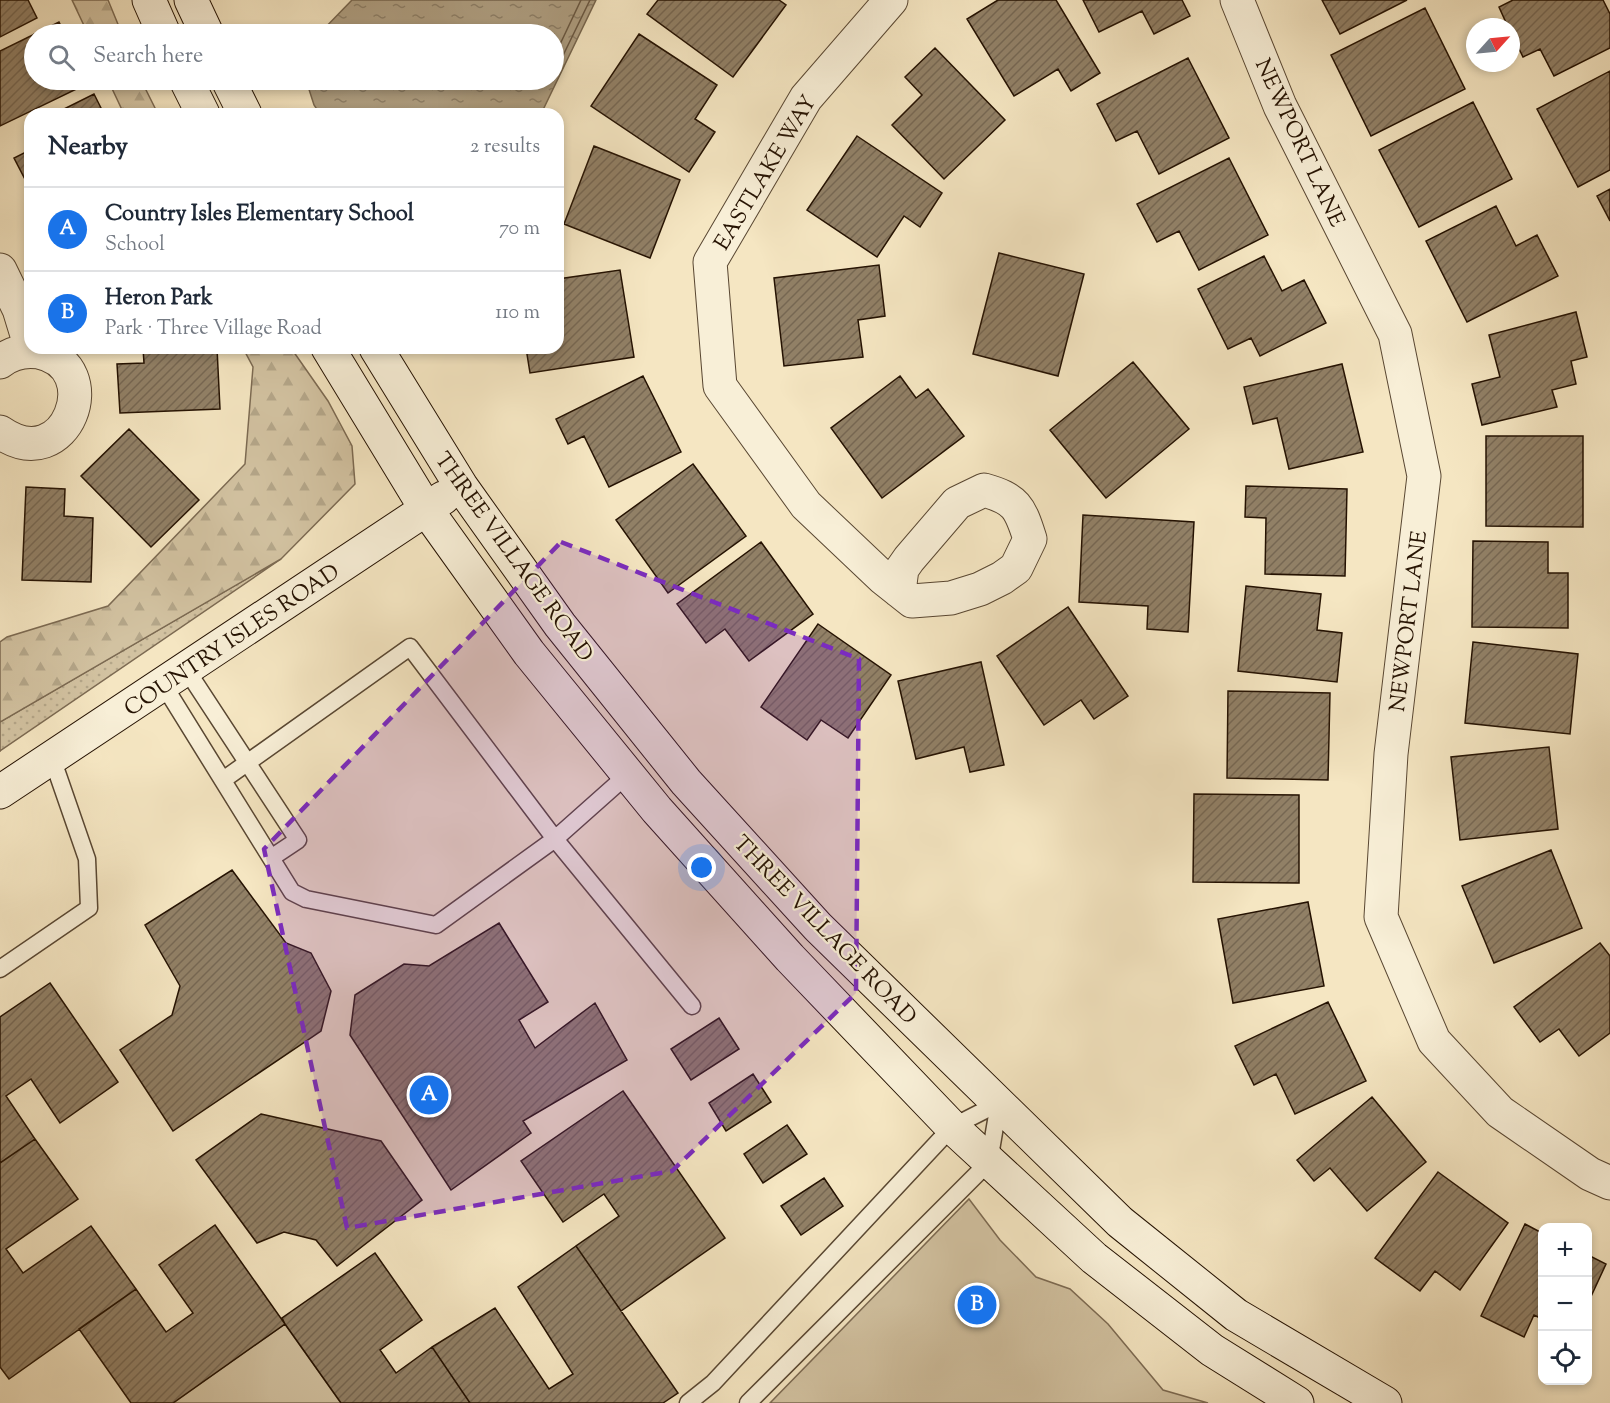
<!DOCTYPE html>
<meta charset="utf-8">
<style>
body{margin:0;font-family:"Sorts Mill Goudy",serif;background:#f6f6f7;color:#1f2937}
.controls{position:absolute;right:18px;bottom:18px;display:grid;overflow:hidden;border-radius:12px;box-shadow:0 3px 9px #0003}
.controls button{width:54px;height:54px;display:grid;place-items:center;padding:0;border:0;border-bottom:2px solid #e0e1e3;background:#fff;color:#1f2937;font:30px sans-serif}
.compass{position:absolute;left:1466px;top:18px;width:54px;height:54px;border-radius:50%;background:#fff;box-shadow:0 3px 9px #0003;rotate:63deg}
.you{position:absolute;left:702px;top:868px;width:21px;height:21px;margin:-15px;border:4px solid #fff;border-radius:50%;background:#1a73e8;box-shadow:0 0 0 9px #1a73e833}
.badge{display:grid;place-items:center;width:39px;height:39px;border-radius:50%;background:#1a73e8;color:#fff;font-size:20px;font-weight:700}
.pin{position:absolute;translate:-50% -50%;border:3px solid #fff;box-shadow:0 2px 6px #0006}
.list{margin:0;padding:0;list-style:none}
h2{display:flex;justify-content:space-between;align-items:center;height:78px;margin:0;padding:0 24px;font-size:26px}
h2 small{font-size:20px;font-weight:400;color:#747a83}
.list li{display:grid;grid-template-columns:39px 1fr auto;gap:18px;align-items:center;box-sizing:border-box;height:84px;padding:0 24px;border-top:2px solid #e0e1e3}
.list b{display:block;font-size:22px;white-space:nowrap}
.list p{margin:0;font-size:20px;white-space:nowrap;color:#747a83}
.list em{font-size:20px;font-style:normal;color:#747a83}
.icon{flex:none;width:33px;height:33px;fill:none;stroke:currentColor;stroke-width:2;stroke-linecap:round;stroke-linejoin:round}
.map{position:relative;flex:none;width:1610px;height:1403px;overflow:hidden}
.search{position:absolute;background:#fff;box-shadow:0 3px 9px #0003;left:24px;top:24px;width:540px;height:66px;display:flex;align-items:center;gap:15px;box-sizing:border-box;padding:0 21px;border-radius:33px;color:#747a83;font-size:22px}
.panel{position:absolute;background:#fff;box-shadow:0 3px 9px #0003;left:24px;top:108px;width:540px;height:246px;border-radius:18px}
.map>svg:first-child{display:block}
.grass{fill:url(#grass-dots);stroke:#7c6a52;stroke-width:1.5}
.forest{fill:url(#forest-firs);stroke:#7c6a52;stroke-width:1.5}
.park{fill:#d2c2a1;stroke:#7c6a52;stroke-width:1.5}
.water{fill:url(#water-ripples);stroke:#77664e;stroke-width:1.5}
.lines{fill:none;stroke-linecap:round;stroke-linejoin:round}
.shore{stroke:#6a5842;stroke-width:1.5}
.building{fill:url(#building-hatch);stroke:#251202;stroke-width:1.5}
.lane-casing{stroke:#594732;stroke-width:19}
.street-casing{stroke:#594732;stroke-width:35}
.secondary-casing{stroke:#251202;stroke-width:35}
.lane{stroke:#f8efd7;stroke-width:16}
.street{stroke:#f8efd7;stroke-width:33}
.secondary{stroke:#f8efd7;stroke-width:33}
.marked{fill:#7b2cbf;fill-opacity:0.2;stroke:#7b2cbf;stroke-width:4.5;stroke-dasharray:12 8;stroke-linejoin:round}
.labels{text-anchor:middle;stroke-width:4.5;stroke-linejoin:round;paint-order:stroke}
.street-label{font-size:22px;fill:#251202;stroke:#f8efd7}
</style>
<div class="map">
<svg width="1610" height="1403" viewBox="0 0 1610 1403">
<defs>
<pattern id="grass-dots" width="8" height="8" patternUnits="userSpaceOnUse" patternTransform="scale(1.5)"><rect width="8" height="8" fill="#d2c2a1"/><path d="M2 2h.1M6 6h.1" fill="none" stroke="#b4a689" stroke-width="1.8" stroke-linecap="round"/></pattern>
<pattern id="forest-firs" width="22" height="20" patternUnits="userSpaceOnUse" patternTransform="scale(1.5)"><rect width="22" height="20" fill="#d2c2a1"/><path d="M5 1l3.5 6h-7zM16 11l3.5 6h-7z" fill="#b4a689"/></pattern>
<pattern id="water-ripples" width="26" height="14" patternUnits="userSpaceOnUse" patternTransform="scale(1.5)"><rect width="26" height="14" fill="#ae9e81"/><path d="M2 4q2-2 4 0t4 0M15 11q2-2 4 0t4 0" fill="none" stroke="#8d7f67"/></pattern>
<pattern id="building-hatch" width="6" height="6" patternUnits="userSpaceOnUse" patternTransform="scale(1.5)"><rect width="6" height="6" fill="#918066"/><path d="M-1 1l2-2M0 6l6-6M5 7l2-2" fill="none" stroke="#766752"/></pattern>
</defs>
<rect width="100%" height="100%" fill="#f5e6c2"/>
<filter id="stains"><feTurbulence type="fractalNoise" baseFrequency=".00333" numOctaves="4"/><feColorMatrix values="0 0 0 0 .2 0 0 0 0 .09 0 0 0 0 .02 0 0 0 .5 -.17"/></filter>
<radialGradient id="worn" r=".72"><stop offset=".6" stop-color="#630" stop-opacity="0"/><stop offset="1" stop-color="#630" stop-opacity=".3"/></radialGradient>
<path class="grass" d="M281,559L0,751V752V722Z"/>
<path class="forest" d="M72,0H108L122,34H88Z
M108,80H141L158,114H124Z
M243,348H291L328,401L352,446L355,484L281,559L0,722V642L7,637L108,606L245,464L253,367Z"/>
<path class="park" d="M969,1199L1000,1240L1036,1277L1070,1289L1108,1324L1163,1390L1208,1403H770Z
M285,1324L341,1403H173Z"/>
<path class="water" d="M352,0H596L541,114H320L314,105L306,80H554V34H319Z"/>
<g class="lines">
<path class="shore" d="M554,57L581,0
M554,74L590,0"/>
</g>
<path class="building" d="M0,0H28L37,18L0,37Z
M658,0H779L786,5L733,77L647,14Z
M998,0H1056L1100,73L1071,91L1058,69L1014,96L967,19Z
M1083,0H1182L1190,16L1154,34L1142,11L1099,32Z
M1322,0H1407L1340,34Z
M1513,0H1603L1610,14V48L1554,76L1540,49L1523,57L1511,32V27H1508L1499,7Z
M1425,8L1465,89L1371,136L1331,55Z
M59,22L65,34H34V80H87L89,83L0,126V51Z
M639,34L717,85L695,119L715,132L689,172L591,106Z
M935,48L1005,120L944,179L892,125L922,95L905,77Z
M1188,58L1229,138L1159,174L1137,131L1116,141L1097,104Z
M1610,71V170L1578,187L1537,109Z
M94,94L104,114H54Z
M1473,102L1512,179L1419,227L1379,150Z
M857,136L942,193L920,227L904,216L877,257L807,210Z
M594,146L680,180L650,258L564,224Z
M30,150V189L14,158Z
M1229,158L1268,235L1199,270L1179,231L1157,242L1137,204Z
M1610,189V221L1597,196Z
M1496,206L1516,246L1537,235L1558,276L1467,322L1426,241Z
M999,253L1084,274L1058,376L973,354Z
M1264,256L1282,291L1304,280L1326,323L1260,356L1251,338L1228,349L1198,289Z
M879,265L885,316L858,320L863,357L784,366L774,278Z
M620,270L634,357L530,373L526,348H558V279Z
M1576,312L1587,357L1571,361L1576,384L1552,390L1557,407L1482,425L1472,384L1500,377L1489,335Z
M143,348H217L220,409L120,413L117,364L144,363Z
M1133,362L1189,429L1106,498L1050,430Z
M1342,364L1363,452L1289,469L1277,418L1253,424L1244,387Z
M643,376L681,452L609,487L584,436L568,444L556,419Z
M900,376L916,398L928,389L964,436L882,498L831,428Z
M129,429L199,500L151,547L81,476Z
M1486,436H1583V527L1486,526Z
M693,464L746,536L668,593L616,520Z
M1246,486L1347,489L1345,576L1265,574L1266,518L1245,517Z
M26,487L65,489L64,516L93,518L91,582L22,580Z
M1083,515L1194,522L1188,632L1147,629L1148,606L1079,602Z
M1473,541L1548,542V573H1568V628L1472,627Z
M761,542L813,614L749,661L725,629L706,643L677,604Z
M1246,586L1321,594L1317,630L1342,633L1337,682L1238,671Z
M1068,607L1128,696L1094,719L1081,700L1044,725L997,656Z
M818,624L891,675L848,738L821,720L807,740L761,707Z
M1473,642L1578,654L1570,734L1465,723Z
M981,662L1004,765L970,772L964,747L916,759L898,681Z
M1228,691L1330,693L1328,780L1227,778Z
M1549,747L1558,829L1460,840L1451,757Z
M1194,794L1299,795V883L1193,882Z
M1551,850L1582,928L1494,963L1462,886Z
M232,870L286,943L311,953L331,991L321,1031L173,1131L120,1050L172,1015L180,986L145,925Z
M1308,902L1324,986L1233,1003L1218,919Z
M499,923L548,1002L519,1020L535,1048L595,1003L627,1060L523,1121L531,1133L451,1190L350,1035L355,995L404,964L429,966Z
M1600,943L1610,956V1033L1579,1056L1559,1029L1540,1042L1514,1007Z
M50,983L118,1082L60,1123L31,1079L6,1096L35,1139L0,1163V1017Z
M1328,1002L1366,1081L1295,1114L1276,1074L1254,1085L1235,1046Z
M719,1018L739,1049L691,1080L671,1049Z
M753,1074L771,1102L726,1131L709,1103Z
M623,1091L725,1238L621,1311L576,1246L619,1216L604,1194L563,1222L521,1161Z
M1372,1097L1426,1162L1367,1211L1330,1168L1314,1181L1297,1160Z
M261,1114L381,1141L422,1200L337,1266L316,1240L284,1232L257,1243L196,1160Z
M787,1125L807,1154L763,1183L744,1154Z
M35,1139L78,1199L6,1249L23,1273L91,1226L136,1289L9,1379L0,1367V1163Z
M1438,1172L1508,1223L1460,1290L1435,1271L1420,1291L1375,1258Z
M824,1178L843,1206L801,1235L781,1206Z
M1525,1224L1542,1233V1319L1534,1315L1524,1337L1481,1316Z
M215,1225L285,1324L173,1403H131L79,1329L136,1289L166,1332L193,1313L159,1265Z
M576,1246L678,1393L663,1403H470L432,1347L495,1308L549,1389L573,1374L518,1287Z
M375,1253L422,1320L380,1350L396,1373L432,1347L470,1403H341L285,1324L282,1318Z
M1588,1255L1606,1264L1588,1303Z"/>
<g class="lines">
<defs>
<path id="lane" d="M186,669L298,840L271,858
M163,684L292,892L306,899L436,925L555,839L627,775
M223,780L410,647L555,839L692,1006
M0,969L89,908L87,859L52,758
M688,1403L713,1383L952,1127L999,1103L989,1162L748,1403"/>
<path id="street" d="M891,0L806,98L710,262L720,386L806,505L883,578L912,601L951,598L980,589L1002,578L1016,568L1030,539C1020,507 1016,499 984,490L957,503L909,559L902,569L899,591
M1237,0L1280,106L1395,334L1424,476L1391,754L1381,917L1434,1041L1500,1112L1590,1174L1610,1183
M0,270L19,309L30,345
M0,362C11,353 25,350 39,352C108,366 67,479 0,432"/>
<path id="secondary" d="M149,0L164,34
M191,0L207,34
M186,80L203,114
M228,80L245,114
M328,348L426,509L529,653L657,810L790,958L952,1127L1094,1258L1212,1350L1297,1403
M376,348L461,486L560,625L686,782L818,927L1120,1222L1236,1315L1385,1403
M0,792L443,498"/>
</defs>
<use href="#lane" class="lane-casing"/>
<use href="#street" class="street-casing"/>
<use href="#secondary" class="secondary-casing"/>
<use href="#lane" class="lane"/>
<use href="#street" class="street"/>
<use href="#secondary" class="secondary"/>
</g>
<path class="marked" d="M561,542L859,659L856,993L672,1171L347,1228L264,849Z"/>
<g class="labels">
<g class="street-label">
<text transform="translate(1301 142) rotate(65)" y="8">NEWPORT LANE</text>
<text transform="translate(764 172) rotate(-59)" y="8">EASTLAKE WAY</text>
<text transform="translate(515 556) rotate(54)" y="8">THREE VILLAGE ROAD</text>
<text transform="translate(1407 621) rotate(-83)" y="8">NEWPORT LANE</text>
<text transform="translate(231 639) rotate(-34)" y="8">COUNTRY ISLES ROAD</text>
<text transform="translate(826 929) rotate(46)" y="8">THREE VILLAGE ROAD</text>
</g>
</g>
<rect width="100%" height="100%" filter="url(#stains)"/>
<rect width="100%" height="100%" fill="url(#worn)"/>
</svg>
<div class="controls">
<button>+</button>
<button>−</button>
<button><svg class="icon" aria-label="locate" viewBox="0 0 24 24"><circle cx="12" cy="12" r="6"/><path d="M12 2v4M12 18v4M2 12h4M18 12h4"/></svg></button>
</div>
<svg class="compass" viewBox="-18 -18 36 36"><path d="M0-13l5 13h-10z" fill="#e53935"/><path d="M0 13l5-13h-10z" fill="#747a83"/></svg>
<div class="you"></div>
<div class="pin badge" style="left:429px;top:1095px">A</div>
<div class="pin badge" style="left:977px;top:1305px">B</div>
<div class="search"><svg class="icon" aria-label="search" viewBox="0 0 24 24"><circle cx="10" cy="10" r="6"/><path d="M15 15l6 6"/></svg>Search here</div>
<section class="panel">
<h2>Nearby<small>2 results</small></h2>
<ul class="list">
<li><span class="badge">A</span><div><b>Country Isles Elementary School</b><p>School</p></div><em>70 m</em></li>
<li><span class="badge">B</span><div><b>Heron Park</b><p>Park · Three Village Road</p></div><em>110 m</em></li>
</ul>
</section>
</div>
